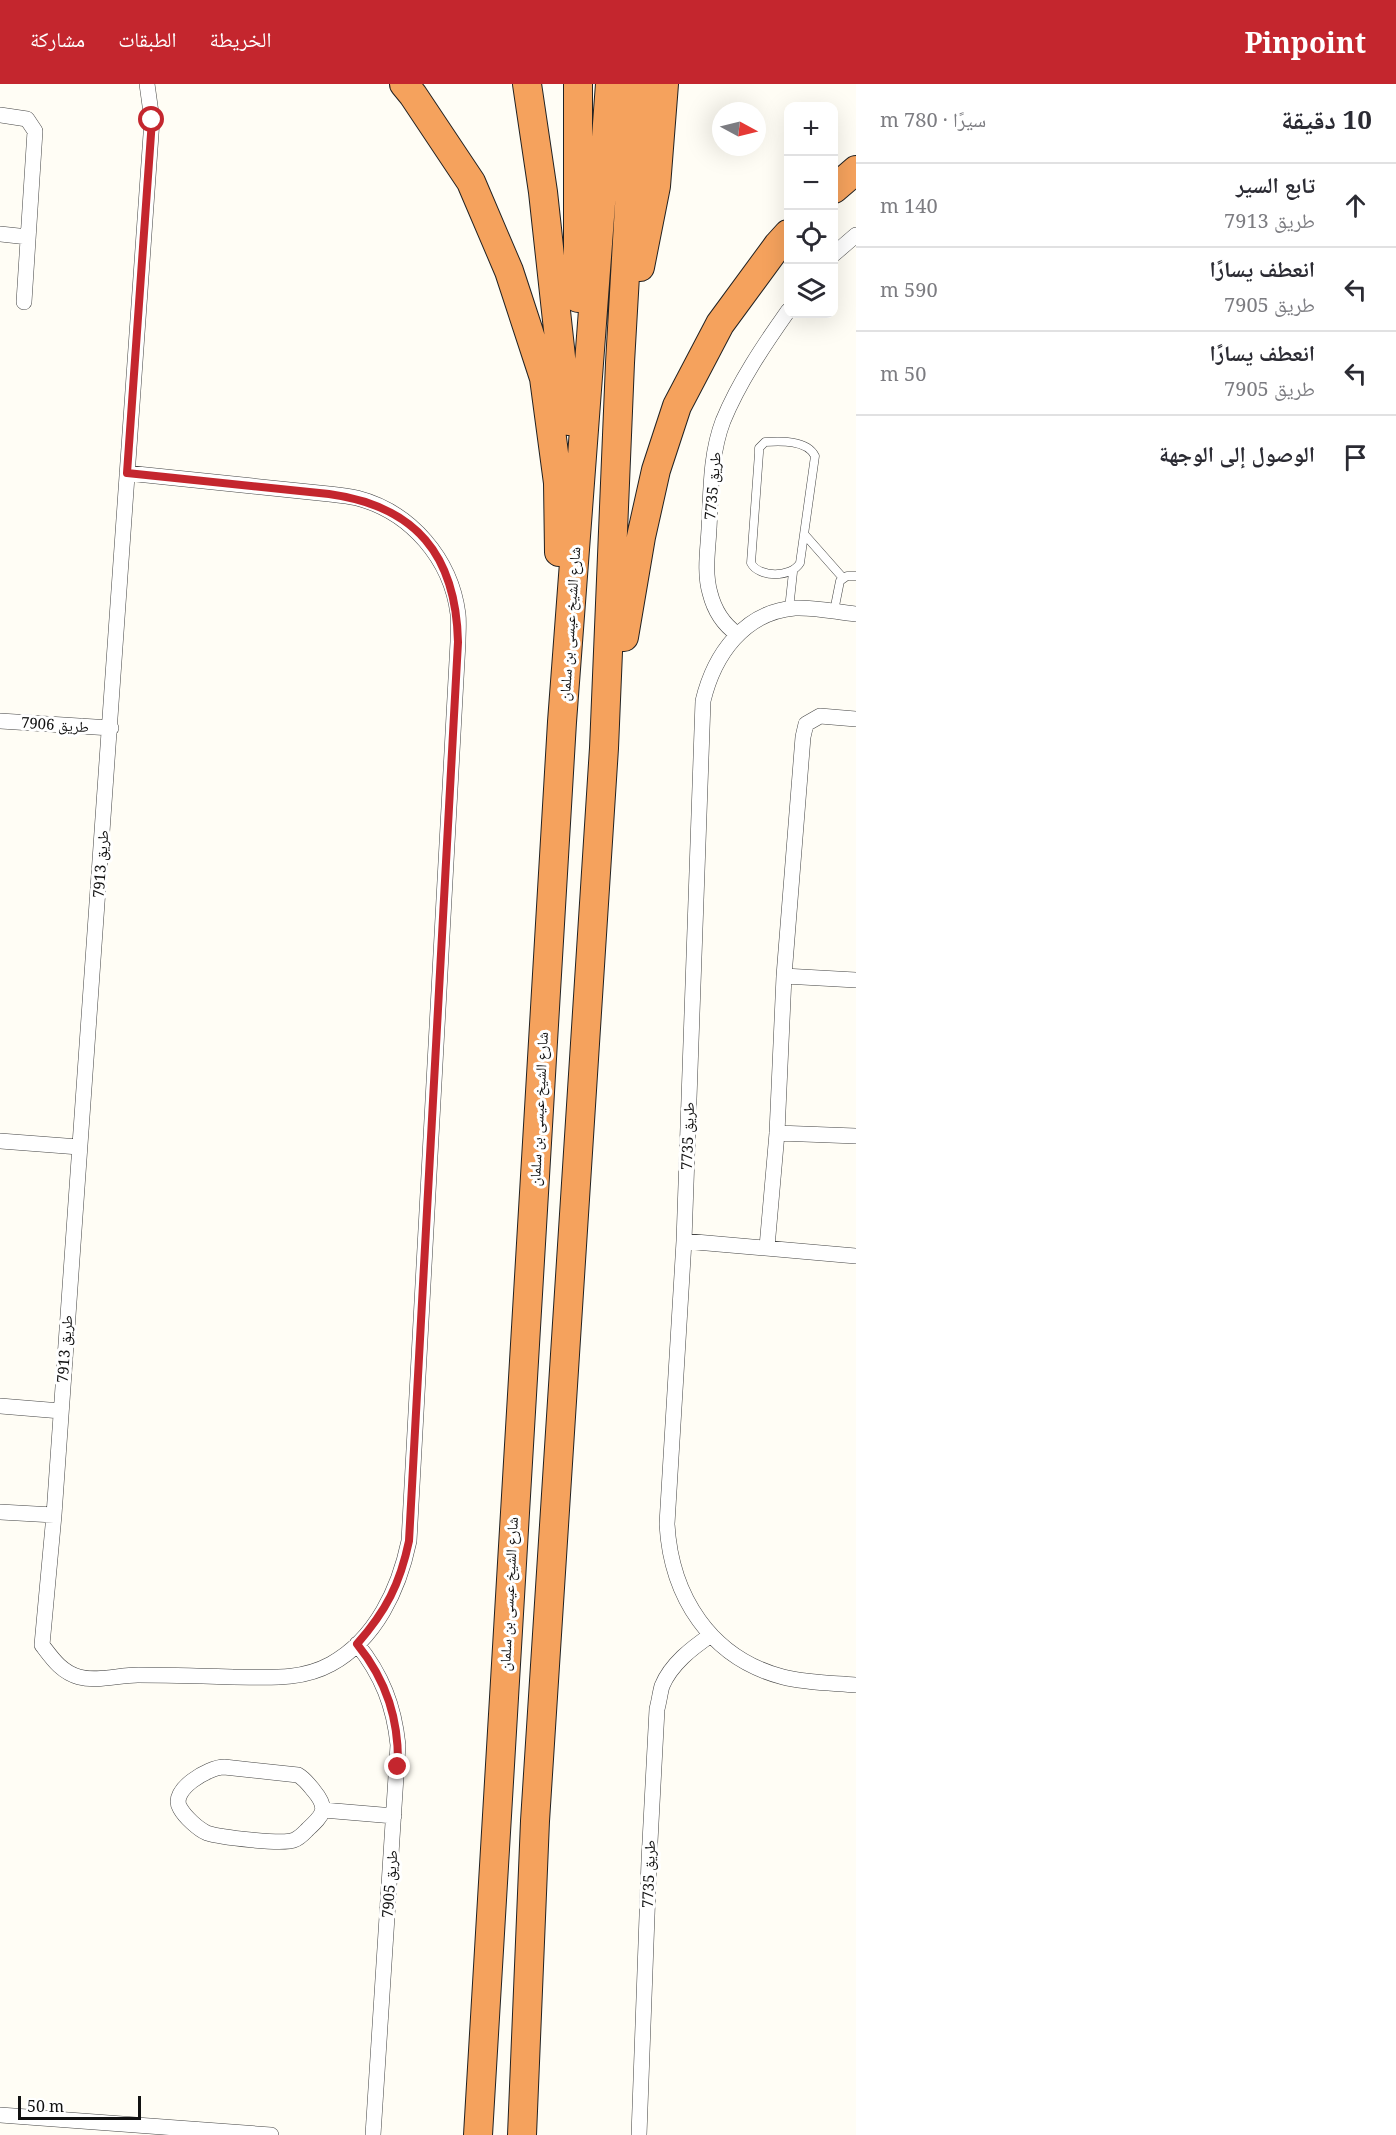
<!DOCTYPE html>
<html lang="ar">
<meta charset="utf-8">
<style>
body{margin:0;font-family:"Noto Serif","Noto Naskh Arabic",serif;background:#f7f7f7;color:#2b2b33;direction:rtl}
.controls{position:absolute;right:18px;top:18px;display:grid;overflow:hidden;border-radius:12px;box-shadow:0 6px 24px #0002}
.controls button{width:54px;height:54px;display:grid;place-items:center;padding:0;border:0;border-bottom:2px solid #e1e1e2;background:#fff;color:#2b2b33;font:30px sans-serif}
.compass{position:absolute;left:712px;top:18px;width:54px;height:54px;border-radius:50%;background:#fff;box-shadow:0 6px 24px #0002;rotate:97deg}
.scale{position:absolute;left:18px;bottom:15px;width:123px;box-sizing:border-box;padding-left:6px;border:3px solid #111;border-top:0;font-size:16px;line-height:21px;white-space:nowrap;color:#111;-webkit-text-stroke:4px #fff;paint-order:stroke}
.stop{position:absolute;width:18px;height:18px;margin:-14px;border:4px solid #c4262e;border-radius:50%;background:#fff}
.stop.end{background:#c4262e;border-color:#fff;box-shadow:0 2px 6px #0008}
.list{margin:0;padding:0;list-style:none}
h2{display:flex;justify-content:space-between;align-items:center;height:78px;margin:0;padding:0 24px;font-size:26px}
h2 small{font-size:20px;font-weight:400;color:#7c7c81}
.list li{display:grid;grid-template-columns:39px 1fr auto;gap:18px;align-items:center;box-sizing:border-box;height:84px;padding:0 24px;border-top:2px solid #e1e1e2}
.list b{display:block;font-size:22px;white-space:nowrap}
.list p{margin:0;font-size:20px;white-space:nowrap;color:#7c7c81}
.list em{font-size:20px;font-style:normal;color:#7c7c81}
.icon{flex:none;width:33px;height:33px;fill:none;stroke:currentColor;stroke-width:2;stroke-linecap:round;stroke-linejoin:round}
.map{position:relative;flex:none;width:856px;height:2051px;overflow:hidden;direction:ltr}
header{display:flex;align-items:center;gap:36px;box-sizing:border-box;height:84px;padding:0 30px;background:#c4262e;color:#fff}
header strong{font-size:28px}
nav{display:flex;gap:33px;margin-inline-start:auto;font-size:21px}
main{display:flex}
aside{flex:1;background:#fff}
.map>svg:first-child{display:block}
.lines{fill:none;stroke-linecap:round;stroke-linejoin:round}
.service-casing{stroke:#444;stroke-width:9}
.minor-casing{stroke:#444;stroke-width:16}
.motorway-casing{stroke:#222;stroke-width:30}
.service{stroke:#fff;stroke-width:8}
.minor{stroke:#fff;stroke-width:15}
.motorway{stroke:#f5a25d;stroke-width:28}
.route{stroke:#c4262e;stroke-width:8}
.labels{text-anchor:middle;stroke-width:6;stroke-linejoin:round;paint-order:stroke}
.street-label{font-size:15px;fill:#111;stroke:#fff}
</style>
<header>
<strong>Pinpoint</strong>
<nav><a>الخريطة</a><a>الطبقات</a><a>مشاركة</a></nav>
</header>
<main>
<aside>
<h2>10 دقيقة<small>سيرًا · 780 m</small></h2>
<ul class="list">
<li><svg class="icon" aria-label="ahead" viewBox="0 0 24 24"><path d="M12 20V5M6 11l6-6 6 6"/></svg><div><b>تابع السير</b><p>طريق 7913</p></div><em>140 m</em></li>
<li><svg class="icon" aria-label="left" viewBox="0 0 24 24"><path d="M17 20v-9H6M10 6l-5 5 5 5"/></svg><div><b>انعطف يسارًا</b><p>طريق 7905</p></div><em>590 m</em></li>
<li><svg class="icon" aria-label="left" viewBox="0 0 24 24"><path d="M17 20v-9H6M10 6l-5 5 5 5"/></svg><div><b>انعطف يسارًا</b><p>طريق 7905</p></div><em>50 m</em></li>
<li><svg class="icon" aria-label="arrive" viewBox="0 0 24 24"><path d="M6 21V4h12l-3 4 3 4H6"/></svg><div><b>الوصول إلى الوجهة</b></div></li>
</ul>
</aside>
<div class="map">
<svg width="856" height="2051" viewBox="0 0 856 2051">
<rect width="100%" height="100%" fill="#fffdf5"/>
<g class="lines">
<defs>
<path id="service" d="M765,358C781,357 807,356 815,372L800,479C791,494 759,494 751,479L759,369V364Z
M805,451L843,494
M789,525L793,488
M834,527L840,497L847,492H856"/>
<path id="minor" d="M0,31L27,35L35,47L24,218
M0,150L28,153
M834,170L856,151
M127,389L329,410C338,411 348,412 357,414C411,428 451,475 458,530C459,539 458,549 458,558L409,1457C399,1505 376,1555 331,1580C300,1597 267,1593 233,1593C201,1592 169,1591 138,1591C119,1591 97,1598 79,1593C61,1588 52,1574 42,1561L54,1431L152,36L147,0
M856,530C836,528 815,523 795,524C744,528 714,571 703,617L684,1157L667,1440C671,1512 710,1574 783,1593C807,1599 832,1599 856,1601
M737,550C723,540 714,525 710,509C704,488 708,466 709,445C711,409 710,371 723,337C739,298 764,261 788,227
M0,637L111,644
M784,892L856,896
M777,1049L856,1052
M0,1057L79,1063
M684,1157L856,1172
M767,1163L777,1049L784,892L803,653L806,640L820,632L856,635
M0,1322L61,1327
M0,1428L54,1431
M357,1560C382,1591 394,1622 398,1661L373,2051
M224,1683L298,1691C305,1695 309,1701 314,1707C329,1725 323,1731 308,1745C304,1749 300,1754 294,1756C283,1761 219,1753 207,1749C198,1745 185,1733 180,1724C169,1706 209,1683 224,1683Z
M323,1726L394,1732
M0,2031L271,2051
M639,2051L649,1777L657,1625C659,1618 660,1609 662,1602C671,1580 692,1564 711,1551"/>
<path id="motorway" d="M404,0L413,11L471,98L509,187L544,294L558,399L559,468
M527,0L543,108L568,337
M834,105L856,86
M640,183L656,102L664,0
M578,214V0
M624,553L641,453L656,386L677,322L720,240L778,161L788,150
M478,2051L562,638L610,0
M522,2051L535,1737L604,664L620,279L636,0"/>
</defs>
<use href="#service" class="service-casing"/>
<use href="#minor" class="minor-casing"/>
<use href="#motorway" class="motorway-casing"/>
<use href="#service" class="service"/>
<use href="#minor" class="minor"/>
<use href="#motorway" class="motorway"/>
</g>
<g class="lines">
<path class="route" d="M152,36L127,389L329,410C416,422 456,471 458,558L409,1457C400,1500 386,1527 357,1560C387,1597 399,1636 398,1683"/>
</g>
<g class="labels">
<g class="street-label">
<text transform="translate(713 402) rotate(-85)" y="5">طريق 7735</text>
<text transform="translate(570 540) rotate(-86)" y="5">شارع الشيخ عيسى بن سلمان</text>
<text transform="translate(55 641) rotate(4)" y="5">طريق 7906</text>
<text transform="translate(101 780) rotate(-86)" y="5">طريق 7913</text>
<text transform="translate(539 1025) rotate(-87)" y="5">شارع الشيخ عيسى بن سلمان</text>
<text transform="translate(688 1052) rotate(-88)" y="5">طريق 7735</text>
<text transform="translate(65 1265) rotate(-86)" y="5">طريق 7913</text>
<text transform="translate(509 1510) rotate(-87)" y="5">شارع الشيخ عيسى بن سلمان</text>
<text transform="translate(649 1790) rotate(-88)" y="5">طريق 7735</text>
<text transform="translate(390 1800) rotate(-86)" y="5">طريق 7905</text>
</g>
</g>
</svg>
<div class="controls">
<button>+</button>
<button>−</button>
<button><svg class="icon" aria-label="locate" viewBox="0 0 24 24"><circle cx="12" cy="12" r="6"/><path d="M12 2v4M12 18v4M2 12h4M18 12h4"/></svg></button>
<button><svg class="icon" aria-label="layers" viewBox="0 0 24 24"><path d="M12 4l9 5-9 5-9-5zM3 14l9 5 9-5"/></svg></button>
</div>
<svg class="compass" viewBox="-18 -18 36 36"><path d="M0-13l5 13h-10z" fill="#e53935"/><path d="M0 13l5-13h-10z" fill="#7c7c81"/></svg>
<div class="scale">50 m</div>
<div class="stop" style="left:152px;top:36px"></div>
<div class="stop end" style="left:398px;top:1683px"></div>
</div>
</main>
